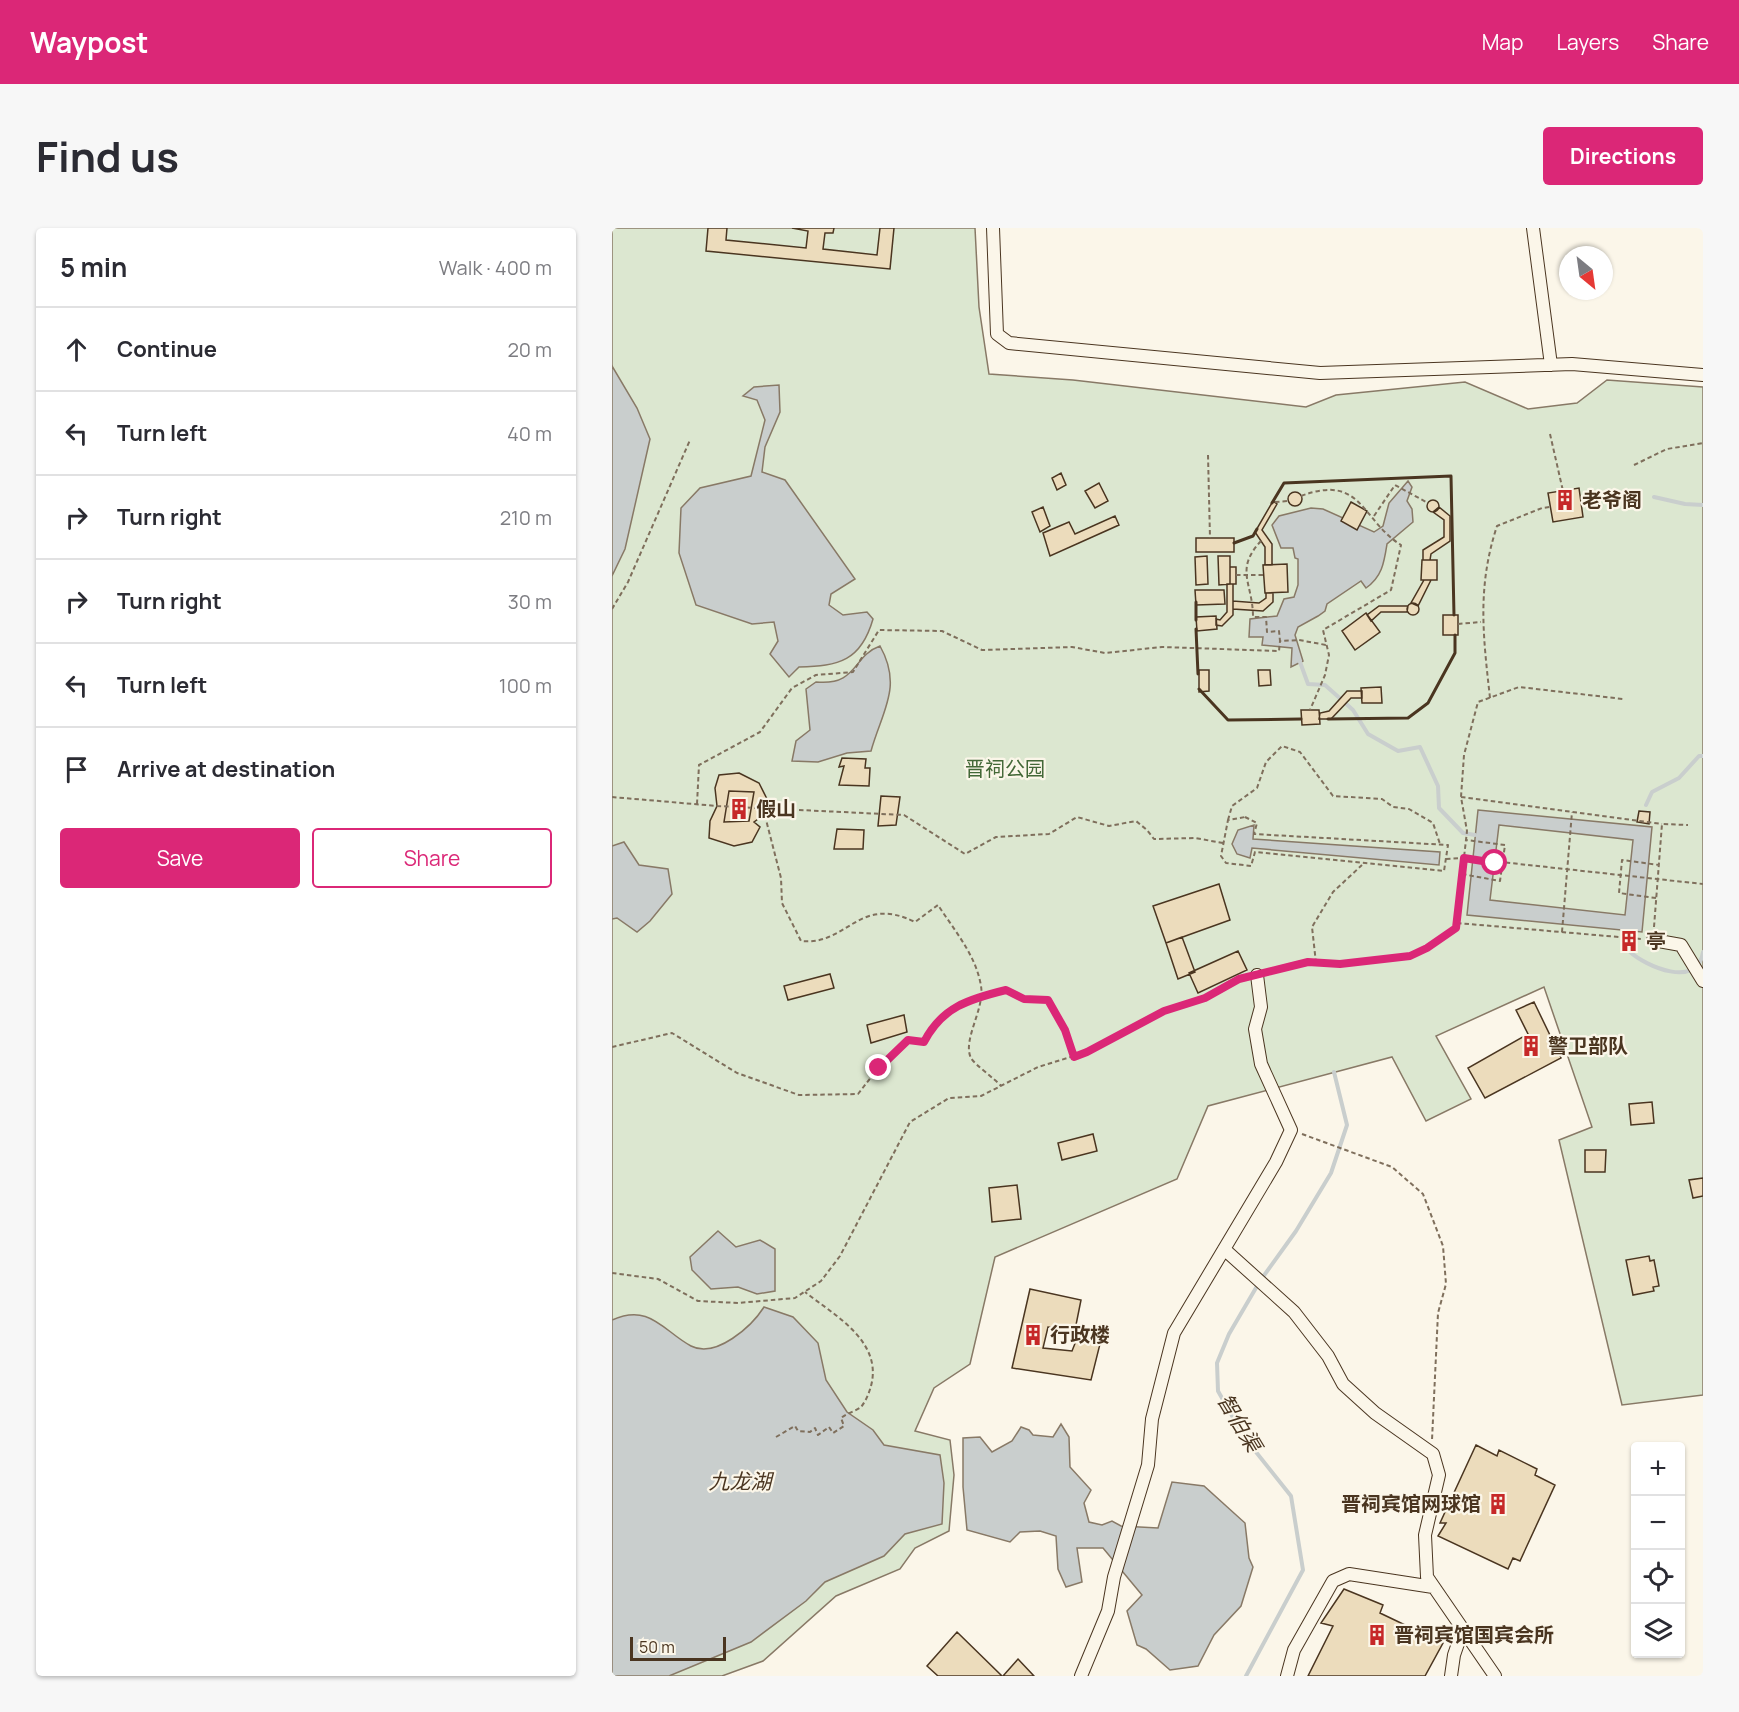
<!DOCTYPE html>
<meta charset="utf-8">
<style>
body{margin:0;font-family:Manrope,"Noto Sans SC",sans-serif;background:#f7f7f7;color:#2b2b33}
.controls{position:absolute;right:18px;bottom:18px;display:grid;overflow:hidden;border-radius:6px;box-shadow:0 2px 4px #0004}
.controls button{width:54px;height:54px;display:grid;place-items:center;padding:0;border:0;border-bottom:2px solid #e1e1e2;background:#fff;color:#2b2b33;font:30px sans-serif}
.compass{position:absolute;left:947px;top:18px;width:54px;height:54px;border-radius:50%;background:#fff;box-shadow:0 2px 4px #0004;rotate:151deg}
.scale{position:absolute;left:18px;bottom:15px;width:96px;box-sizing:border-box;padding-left:6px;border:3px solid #4a3520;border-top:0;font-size:16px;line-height:21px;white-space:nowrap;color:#4a3520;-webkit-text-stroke:4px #fbf6e9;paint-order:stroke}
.stop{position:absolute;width:18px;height:18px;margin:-14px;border:4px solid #db2777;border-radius:50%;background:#fff}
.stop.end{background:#db2777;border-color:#fff;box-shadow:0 2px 6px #0008}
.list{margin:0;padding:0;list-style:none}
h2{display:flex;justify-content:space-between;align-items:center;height:78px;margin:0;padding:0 24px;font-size:26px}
h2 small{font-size:20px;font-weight:400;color:#7c7c81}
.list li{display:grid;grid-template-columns:39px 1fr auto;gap:18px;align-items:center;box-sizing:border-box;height:84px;padding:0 24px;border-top:2px solid #e1e1e2}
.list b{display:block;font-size:22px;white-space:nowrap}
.list em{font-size:20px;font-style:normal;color:#7c7c81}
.actions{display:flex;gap:12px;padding:18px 24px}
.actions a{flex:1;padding:14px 0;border:2px solid #db2777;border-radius:6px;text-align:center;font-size:21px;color:#db2777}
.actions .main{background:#db2777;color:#fff}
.icon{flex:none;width:33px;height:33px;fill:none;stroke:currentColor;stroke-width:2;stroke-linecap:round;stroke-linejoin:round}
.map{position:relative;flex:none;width:1091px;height:1448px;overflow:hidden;border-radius:6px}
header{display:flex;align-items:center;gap:36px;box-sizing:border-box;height:84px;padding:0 30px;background:#db2777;color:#fff}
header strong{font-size:28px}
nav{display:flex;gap:33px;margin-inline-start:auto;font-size:21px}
.intro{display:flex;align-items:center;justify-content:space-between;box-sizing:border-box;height:144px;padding:0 36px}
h1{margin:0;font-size:42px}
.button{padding:15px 27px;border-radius:6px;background:#db2777;color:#fff;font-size:21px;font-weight:700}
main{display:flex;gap:36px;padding:0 36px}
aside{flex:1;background:#fff;border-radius:6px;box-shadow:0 2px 4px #0004}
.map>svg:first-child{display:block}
.green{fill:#dce7d0;stroke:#887966;stroke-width:1.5}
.water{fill:#c9cecd;stroke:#887966;stroke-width:1.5;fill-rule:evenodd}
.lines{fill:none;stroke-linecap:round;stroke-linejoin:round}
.stream{stroke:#c9cecd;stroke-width:4}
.building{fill:#ecdcbc;stroke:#4a3520;stroke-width:1.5}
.street-casing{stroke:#4a3520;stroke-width:14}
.path{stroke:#7f6f5c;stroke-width:2;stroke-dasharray:4.5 3;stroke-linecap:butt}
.street{stroke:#fbf6e9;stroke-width:12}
.wall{stroke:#4a3520;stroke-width:3}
.route{stroke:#db2777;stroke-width:8}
.labels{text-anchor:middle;stroke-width:4.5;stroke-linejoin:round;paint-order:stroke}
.poi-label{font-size:20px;font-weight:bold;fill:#4a3520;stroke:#fbf6e9;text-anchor:start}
.park-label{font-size:20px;fill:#436837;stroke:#fbf6e9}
.water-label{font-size:21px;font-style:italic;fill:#4a3520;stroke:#fbf6e9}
</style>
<header>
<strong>Waypost</strong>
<nav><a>Map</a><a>Layers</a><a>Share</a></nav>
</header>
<div class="intro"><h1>Find us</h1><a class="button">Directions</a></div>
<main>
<aside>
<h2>5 min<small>Walk · 400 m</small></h2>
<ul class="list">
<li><svg class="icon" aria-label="ahead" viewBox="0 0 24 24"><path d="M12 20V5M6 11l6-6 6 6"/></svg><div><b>Continue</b></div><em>20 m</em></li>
<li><svg class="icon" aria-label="left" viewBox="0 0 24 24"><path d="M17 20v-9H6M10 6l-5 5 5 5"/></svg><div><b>Turn left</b></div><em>40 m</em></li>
<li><svg class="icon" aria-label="right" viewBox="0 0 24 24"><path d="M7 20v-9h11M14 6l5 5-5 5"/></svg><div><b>Turn right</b></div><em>210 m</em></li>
<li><svg class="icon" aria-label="right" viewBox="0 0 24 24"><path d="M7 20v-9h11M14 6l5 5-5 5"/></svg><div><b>Turn right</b></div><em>30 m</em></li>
<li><svg class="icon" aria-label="left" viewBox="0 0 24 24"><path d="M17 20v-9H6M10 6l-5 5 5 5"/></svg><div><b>Turn left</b></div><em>100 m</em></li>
<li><svg class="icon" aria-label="arrive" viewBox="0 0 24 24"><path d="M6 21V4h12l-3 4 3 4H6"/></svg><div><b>Arrive at destination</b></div></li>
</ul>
<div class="actions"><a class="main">Save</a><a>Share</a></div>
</aside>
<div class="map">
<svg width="1091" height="1448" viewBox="0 0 1091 1448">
<rect width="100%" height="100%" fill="#fbf6e9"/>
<path class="green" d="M0,0H363L367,79L377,146L461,152L694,179L724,167L853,154L916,181L965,175L995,152L1091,159V1167L1010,1177L947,912L980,899L932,759L824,808L859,871L814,893L780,829L596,878L565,951L383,1029L358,1136L322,1160L303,1203L338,1212L342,1247L337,1303L303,1320L288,1341L224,1368L151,1433L110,1448H0Z"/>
<path class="water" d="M0,138L25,180L38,211L13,321L0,348Z
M167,157L168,184L153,219L150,244L173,252L243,351L219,366L217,377L231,387L255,384L261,391C249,433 227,438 187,439L177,449L158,426L166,413L162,394L140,396L84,377L67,325L69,280L88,260L139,248L153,192L145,172L131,168L142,159Z
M796,253L800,259L795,273L800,281L801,294L775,316C772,335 770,349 754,360L749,353L715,376L713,383L706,388L686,399L683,407L691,433L679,439L680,420L650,417L651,409H637L638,391L665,388L672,371L682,369L686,357V331L683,330L681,320H669L660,297L667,288L699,280L711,281L762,304L771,298L777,275Z
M268,418C291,459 270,483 259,523L235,525L206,534L180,533L184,513L198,502L194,461L204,454C246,458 240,428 268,418Z
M866,582L1040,599L1030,704L855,687ZM887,597L1021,612L1013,687L878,672Z
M642,597L641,611L828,624L827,637L640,620L638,630L625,626L620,616L626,602Z
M12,614L27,637L56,641L60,666L38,693L25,704L5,690L0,691V618Z
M106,1003L124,1019L148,1012L163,1021V1063L145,1066L126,1059L99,1061L80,1042L78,1029Z
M152,1079L181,1089L206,1115L214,1152L235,1184L261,1202L272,1217L328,1227L332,1255L330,1296L293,1306L272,1328L213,1354L194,1373L139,1414L57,1448H0V1092C38,1075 51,1103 79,1118C104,1131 140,1098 152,1079Z
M449,1196L457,1209L458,1239L479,1262L472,1275L477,1294L490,1297L500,1293L509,1298L546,1300L560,1254L592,1258L633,1295L637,1330L641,1339L629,1378L602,1407L586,1438L558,1442L534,1421L525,1417L515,1383L530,1367L491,1320H465L470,1354L454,1359L446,1341L444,1308L428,1303L408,1304L398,1314L355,1302L351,1259V1210L368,1209L380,1224L400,1213L409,1199L417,1202L421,1207L441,1209Z"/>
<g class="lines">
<path class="stream" d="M1042,269L1073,276L1091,277
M688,434L696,456L713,457L741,482L756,506L786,523L808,519L826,558L827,580L851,605L863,607
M1034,577L1040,564L1067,550L1087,528H1091
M1017,723C1034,739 1086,761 1091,724
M634,1448L691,1342L679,1268L632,1209L606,1163L605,1135L617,1106L648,1053L684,1003L719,945L735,897L722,844"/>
</g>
<path class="building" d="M96,0H115L114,12L194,20L196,3L180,0H222L221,5H213L211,21L265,27L268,0H282L278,41L94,23Z
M449,245L454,257L445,262L440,250Z
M487,255L496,273L483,280L473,263Z
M967,260L971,289L941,294L936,265Z
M676 271a7 7 0 1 1 14 0a7 7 0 1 1-14 0Z
M815 278a6 6 0 1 1 12 0a6 6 0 1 1-12 0Z
M661,273L665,276L650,302L660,316V337H653V319L643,304Z
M739,274L755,283L745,302L729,293Z
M431,279L438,298L428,304L420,284Z
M827,279L838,288V313L819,326L818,332H811V322L832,309V292L821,284Z
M503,288L507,297L438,328L431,305L457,294L463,306Z
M584,310H622V324H584Z
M595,328L596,356L584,357L583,329Z
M606,328H618V356L607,357Z
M810,332H825V352H809Z
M675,336L676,364L653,365L651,337Z
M618,339H624V356H618Z
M812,352H819L806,378L799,375Z
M615,356H621V387L610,398L604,397V391L608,392L615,384Z
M583,362H612L613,376L584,377Z
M654,365H661V374L651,383L621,381V373L647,375L654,370Z
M795 381a6 6 0 1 1 12 0a6 6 0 1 1-12 0Z
M767,378H796L795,384H769L759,393L755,387Z
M754,385L768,404L743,422L730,403Z
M831,387H846V407H831Z
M604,388L605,401L585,403L584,389Z
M587,442H597V463L587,464Z
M646,442H658L659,457L647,458Z
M769,459L770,475H750L749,460Z
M735,463H750V470H739L719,491H707L708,485L717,483Z
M689,482H707L708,496L690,497Z
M230,530L254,531L253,540H258L257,558L227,557L232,538L227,539Z
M127,545L147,555L155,571L146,591L142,594L148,599L140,614L122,618L97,610L98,593L105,578L103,560L107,547Z
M117,563L142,564L137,593L112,594Z
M269,568L288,569L284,597L266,598Z
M1027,583L1038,584L1037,596L1025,594Z
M225,601L252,602L251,621H222Z
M607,656L618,692L554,715L541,678Z
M1012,706L1024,707L1022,720L1010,719Z
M570,709L583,744L566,751L554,715Z
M626,723L635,742L586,765L577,745Z
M218,746L222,760L176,772L172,758Z
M922,774L949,830L873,870L856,840L916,806L904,782Z
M292,787L295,804L259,815L255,797Z
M1040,874L1042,895L1019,897L1017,876Z
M481,906L485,923L450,932L446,915Z
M973,922H994L993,944H973Z
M1091,950V968L1081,970L1077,952Z
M405,957L409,991L380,994L377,960Z
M1037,1028L1038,1033L1042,1032L1047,1058L1041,1059L1042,1063L1021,1067L1014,1032Z
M418,1061L469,1072L463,1102L436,1099L431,1120L460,1123L464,1113L488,1116L479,1152L400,1140Z
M864,1217L885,1228L887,1222L925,1241L923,1247L943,1257L908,1333L901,1330L896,1341L826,1308L834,1295H828Z
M732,1361L771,1377L768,1385L831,1415L813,1448H696L721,1398L709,1395Z
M345,1404L390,1448H326L315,1438Z
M406,1431L422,1448H391Z"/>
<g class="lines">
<defs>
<path id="street" d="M381,0L385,106L397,115L708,145L960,136L1091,147
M921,0L939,137
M1041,712L1069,717L1091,753
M612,1021L682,1084L716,1128L731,1156L763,1185L821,1226L827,1247L813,1307L815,1349L883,1448
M469,1448L496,1383L502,1349L536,1237L540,1191L562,1105L664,934L679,902L649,836L643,801L649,779L645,747
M675,1448L682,1422L721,1353L737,1346L821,1359
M839,1448L842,1427L851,1401"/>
</defs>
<use href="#street" class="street-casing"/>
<path class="path" d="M938,206L951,263
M596,227L598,310
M1022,237L1055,221L1091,215
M689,268C750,245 749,292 789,317L779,362L711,402L717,427L713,447L698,482
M663,274L676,273
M762,288L783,257L816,275
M649,313C622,342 641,355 641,389H654L655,404L667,403L668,413L687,412L714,417
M624,347H652
M0,381L16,354L78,212
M846,396L869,394
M878,470C871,407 865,359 885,298L930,280L938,279
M0,569L105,578L292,587L353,626L384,609L437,606L465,589L497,598L524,593L535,602L542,611L583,610L611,615
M849,569L1050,596
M85,576L87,537L148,504L180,460L204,447L241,444L267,402L330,403L370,422L460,419L493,425L550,419L667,423L668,413
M151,580L169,650L170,675L189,713C236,718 246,666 303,694L326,677C342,702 364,727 369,758C373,781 350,812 359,830C363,837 382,850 389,858
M633,589L645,595L642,606L836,617L832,643L643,624L639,638L614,635L609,628L616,592Z
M616,592L620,578L645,560L654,534L670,518L688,524L721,568L770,571L781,579L797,581L821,595L828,616
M834,631L852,630L1091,656
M850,646L888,653L893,617L854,612
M1044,670L1007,665L1010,632L1047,637
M845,695L1030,711
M1042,699L1050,596L1076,597
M950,704L960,584
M704,735L700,699L721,664L750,637
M656,744L696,734L728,736L798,728L815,720L844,700L855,603L849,569L852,527L866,474L907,459L1011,471
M0,819L60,805L125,845L187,867L246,866L267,839L296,812L312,814C330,779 357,771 394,762L412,771L436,772L453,802L462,829
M690,906L780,939L811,966L831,1018L834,1056L826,1085L820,1212
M0,1045L46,1051L86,1073L126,1075L183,1070L209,1053L228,1028L298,894L337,870L369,868L426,839L475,824L552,783L593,770L633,750
M164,1209L183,1198L186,1203L198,1204L203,1200L206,1207L217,1199L221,1205L232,1198L229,1190C235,1185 244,1183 249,1179C254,1173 257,1165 259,1158C271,1113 222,1087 193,1064"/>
<use href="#street" class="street"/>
<path class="wall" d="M660,275L672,255L839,248L842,387
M622,315L641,308L645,301
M584,374V392
M584,401L586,446
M587,461L616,492L689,491
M716,491L796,490L816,475L843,425V407"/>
</g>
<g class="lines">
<path class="route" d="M267,840L296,812L312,814C330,779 357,771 394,762L412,771L436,772L453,802L462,829L475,824L552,783L593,770L627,751L696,734L728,736L798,728L815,720L844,700L852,630L883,635"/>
</g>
<defs>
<symbol id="building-bare" viewBox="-9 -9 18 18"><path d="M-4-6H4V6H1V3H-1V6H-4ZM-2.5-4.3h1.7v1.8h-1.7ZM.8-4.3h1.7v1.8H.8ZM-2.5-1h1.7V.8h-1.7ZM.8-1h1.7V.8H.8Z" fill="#c62828" stroke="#fbf6e9" stroke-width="2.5" paint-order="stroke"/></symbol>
</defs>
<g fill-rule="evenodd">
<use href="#building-bare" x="938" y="257" width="30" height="30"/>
<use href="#building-bare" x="112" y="566" width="30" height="30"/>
<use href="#building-bare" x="1002" y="698" width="30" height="30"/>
<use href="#building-bare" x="904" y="803" width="30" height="30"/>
<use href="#building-bare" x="406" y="1092" width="30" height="30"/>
<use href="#building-bare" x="871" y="1261" width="30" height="30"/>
<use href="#building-bare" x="750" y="1392" width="30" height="30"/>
</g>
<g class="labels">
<g class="poi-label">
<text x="970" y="279">老爷阁</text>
<text x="144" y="588">假山</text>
<text x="1034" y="720">亭</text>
<text x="936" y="825">警卫部队</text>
<text x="438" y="1114">行政楼</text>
<text x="869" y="1283" text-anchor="end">晋祠宾馆网球馆</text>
<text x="782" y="1414">晋祠宾馆国宾会所</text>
</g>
<g class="park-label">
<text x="393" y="548">晋祠公园</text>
</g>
<g class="water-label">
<text transform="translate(627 1195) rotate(59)" y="7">智伯渠</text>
<text x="128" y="1261">九龙湖</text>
</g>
</g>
</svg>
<div class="controls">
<button>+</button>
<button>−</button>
<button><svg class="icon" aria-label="locate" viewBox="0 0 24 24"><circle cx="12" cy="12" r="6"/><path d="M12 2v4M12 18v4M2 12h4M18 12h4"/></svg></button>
<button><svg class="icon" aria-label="layers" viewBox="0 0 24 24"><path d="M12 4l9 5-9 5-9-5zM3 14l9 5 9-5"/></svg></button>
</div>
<svg class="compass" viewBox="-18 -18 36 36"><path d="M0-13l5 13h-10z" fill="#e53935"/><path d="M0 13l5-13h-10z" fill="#7c7c81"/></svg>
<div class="scale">50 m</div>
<div class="stop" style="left:883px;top:635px"></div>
<div class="stop end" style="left:267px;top:840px"></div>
</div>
</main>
